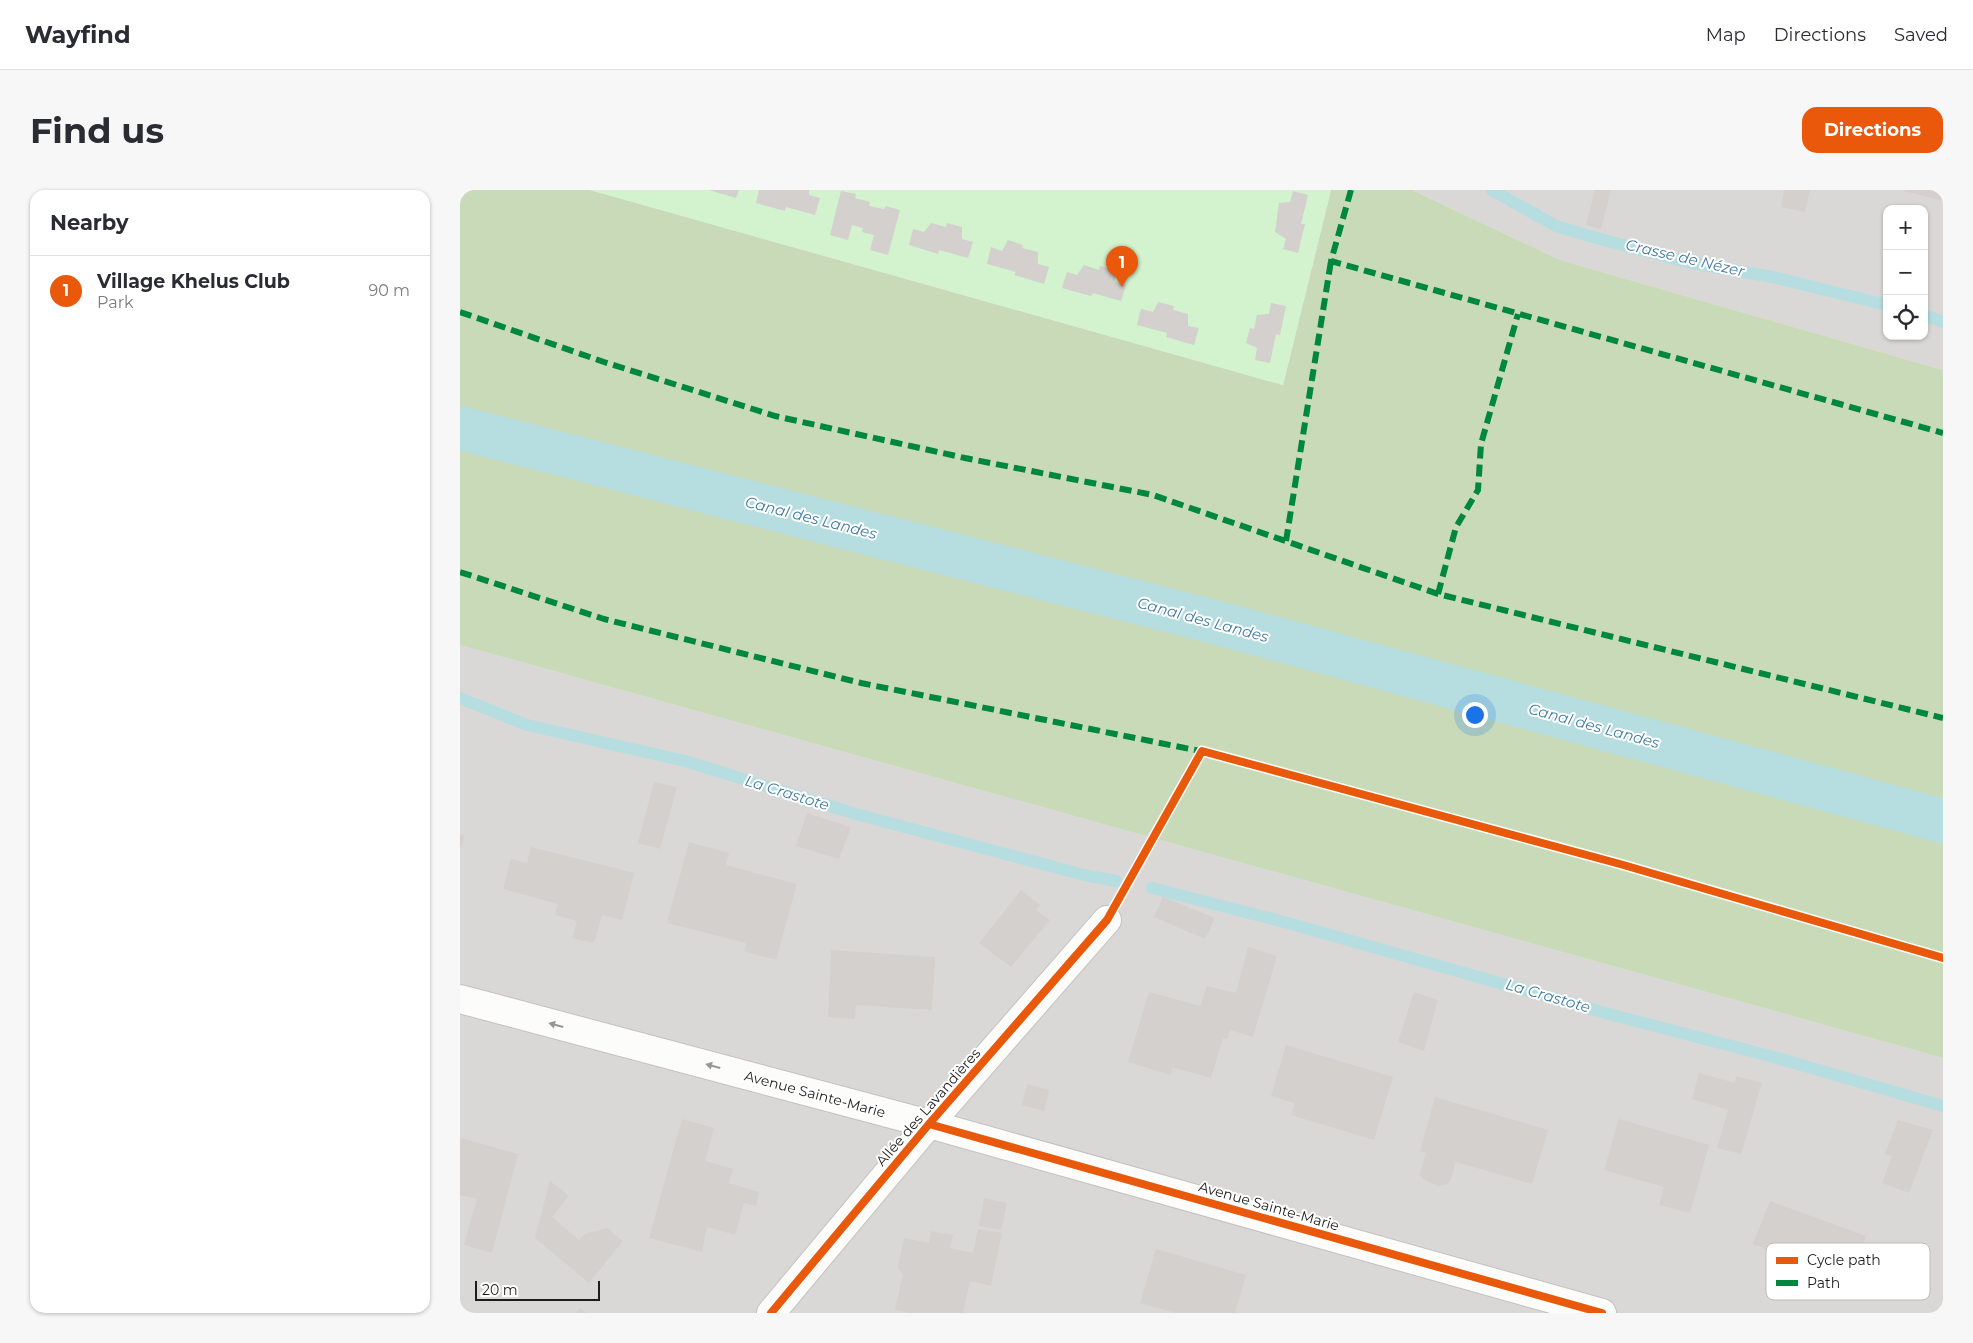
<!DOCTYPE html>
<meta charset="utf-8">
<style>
body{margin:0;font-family:Montserrat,sans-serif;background:#f7f7f7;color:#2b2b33}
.controls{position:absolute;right:15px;top:15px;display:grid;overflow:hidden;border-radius:10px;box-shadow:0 1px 4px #0004}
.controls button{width:45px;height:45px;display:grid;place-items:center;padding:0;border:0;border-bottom:1px solid #e1e1e2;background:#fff;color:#2b2b33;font:25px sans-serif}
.scale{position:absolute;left:15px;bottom:12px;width:125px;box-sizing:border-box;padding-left:5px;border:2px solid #1c1c1c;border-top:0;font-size:14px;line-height:18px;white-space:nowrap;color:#1c1c1c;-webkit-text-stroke:4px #fff;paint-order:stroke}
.you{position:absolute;left:1014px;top:524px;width:18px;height:18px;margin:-12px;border:4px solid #fff;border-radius:50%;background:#1a73e8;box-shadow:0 0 0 8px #1a73e833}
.badge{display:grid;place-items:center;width:32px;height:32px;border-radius:50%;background:#ea580c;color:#fff;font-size:16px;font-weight:700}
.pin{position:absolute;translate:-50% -41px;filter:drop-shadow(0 1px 2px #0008)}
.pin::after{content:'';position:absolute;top:26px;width:18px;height:15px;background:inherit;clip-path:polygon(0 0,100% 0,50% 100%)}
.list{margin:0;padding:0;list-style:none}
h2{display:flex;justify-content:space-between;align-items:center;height:65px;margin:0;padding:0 20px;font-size:21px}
h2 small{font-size:16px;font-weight:400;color:#7c7c81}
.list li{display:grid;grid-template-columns:32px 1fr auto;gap:15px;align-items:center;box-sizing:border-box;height:70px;padding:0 20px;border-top:1px solid #e1e1e2}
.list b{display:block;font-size:19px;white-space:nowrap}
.list p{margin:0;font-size:16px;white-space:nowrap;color:#7c7c81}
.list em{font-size:16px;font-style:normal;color:#7c7c81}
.icon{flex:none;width:28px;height:28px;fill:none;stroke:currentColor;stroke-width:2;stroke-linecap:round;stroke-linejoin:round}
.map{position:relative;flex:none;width:1483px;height:1123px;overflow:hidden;border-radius:15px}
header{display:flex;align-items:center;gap:30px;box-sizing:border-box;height:70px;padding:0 25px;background:#fff;border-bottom:1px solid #e1e1e2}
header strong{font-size:24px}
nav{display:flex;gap:28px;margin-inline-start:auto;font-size:18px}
.intro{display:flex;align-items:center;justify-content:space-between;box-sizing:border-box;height:120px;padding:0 30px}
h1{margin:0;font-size:35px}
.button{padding:12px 22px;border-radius:15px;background:#ea580c;color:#fff;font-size:18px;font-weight:700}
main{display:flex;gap:30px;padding:0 30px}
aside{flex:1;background:#fff;border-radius:15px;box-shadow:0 1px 4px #0004}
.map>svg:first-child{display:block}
.residential{fill:#dad8d6;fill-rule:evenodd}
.forest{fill:#c9dab9}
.park{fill:#d3f2ce}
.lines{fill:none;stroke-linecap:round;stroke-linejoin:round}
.stream{stroke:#b6dddf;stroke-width:12}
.canal{stroke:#b6dddf;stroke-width:44}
.building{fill:#d3d0cd}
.minor-casing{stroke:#c3c2c0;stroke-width:30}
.minor{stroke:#fcfcfb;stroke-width:28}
.quiet{stroke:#00873e;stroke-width:6;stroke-dasharray:12 6;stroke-linecap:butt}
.cycleway-casing{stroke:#fff;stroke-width:11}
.cycleway{stroke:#e8590c;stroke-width:8}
.oneway{fill:#979797}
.labels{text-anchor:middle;stroke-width:4;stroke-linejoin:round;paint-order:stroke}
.street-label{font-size:14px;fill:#1c1c1c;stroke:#fff}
.water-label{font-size:15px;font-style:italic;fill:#427c9e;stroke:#fff}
.key{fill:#fff;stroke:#bbb;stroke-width:1}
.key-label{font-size:14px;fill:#1c1c1c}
</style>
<header>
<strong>Wayfind</strong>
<nav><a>Map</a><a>Directions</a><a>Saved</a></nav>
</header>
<div class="intro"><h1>Find us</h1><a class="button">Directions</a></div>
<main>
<aside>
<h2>Nearby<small></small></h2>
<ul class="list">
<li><span class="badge">1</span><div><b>Village Khelus Club</b><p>Park</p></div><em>90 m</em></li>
</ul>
</aside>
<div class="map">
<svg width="1483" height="1123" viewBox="0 0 1483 1123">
<rect width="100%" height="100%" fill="#ebe8e4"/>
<path class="residential" d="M952,0H1483V180L1100,70ZM1427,19H1464V146H1427Z
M0,455L1483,868V1123H0Z"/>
<path class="forest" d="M0,0H130L823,195L871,0H952L1100,70L1483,180V868L0,455Z"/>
<path class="park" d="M130,0H871L823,195Z"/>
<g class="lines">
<path class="stream" d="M1032,0L1096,36L1129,46L1231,73L1313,87L1427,115
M1464,125L1483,132
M0,508L67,535L225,571L396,624L624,685L656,691
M692,698L828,733L1149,824L1310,866L1483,916"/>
<path class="canal" d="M0,238L766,435L1483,631"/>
</g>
<path class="building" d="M249,0H279L276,8Z
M299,0H349V5L360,8L355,25L326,17L325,21L296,13Z
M1135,0H1151L1141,39L1126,35Z
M1324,0H1350L1345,22L1321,17Z
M1483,0V11L1444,1V0Z
M381,1L396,4L395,8L410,12L409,16L424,19L426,16L440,20L428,65L410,60L414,45L402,42L403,38L392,35L388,50L370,45Z
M833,1L848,5L841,34H845L838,63L823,59L826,49L815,42L819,13L830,12Z
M471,33L486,37L487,33L502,37V49L513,52L508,68L479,60L478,64L449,55L453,39L464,42Z
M548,50L563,55L562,58L578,62V74L589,77L584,94L554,85L556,82L527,74L531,57L542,61Z
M624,75L639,80L640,76L655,80V92L666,95L661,111L633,103L631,106L602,98L607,82L617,85Z
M698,112L714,116L713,120L728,124V136L739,138L734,155L706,147L707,143L677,135L681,119L693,122Z
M811,113L826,116L820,145L816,144L810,173L795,170L797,158L786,153L790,138L794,139L797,125L809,124Z
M194,592L217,597L200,659L178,653Z
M347,623L391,637L379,669L336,656Z
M0,644L4,645L1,657H0Z
M229,652L269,663L266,675L337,694L316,770L284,761L286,753L207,733Z
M71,657L174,683L162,730L142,725L134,753L112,748L117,731L95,725L98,714L43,699L51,669L67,673Z
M561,700L580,715L576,720L590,730L551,777L519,753Z
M703,707L755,728L745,749L694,727Z
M788,757L817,766L793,847L770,840L767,849L763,848L751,888L712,877L711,885L668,872L689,802L740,816L747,796L776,803Z
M371,760L475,767L472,820L396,815L395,829L368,827Z
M954,802L978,810L964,861L938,852Z
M826,855L933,887L914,950L831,925L835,913L811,906Z
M1239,883L1275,893L1276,886L1302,893L1281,964L1257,958L1268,920L1232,909Z
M567,894L589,900L584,921L562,915Z
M975,907L1088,940L1072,994L996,972L990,992L987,994L979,996L964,990L960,984L966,963L960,961Z
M222,929L254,938L245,971L273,979L269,993L299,1002L296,1016L284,1013L275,1045L247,1037L242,1062L189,1048Z
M1159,929L1249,955L1230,1023L1199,1015L1204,997L1144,980Z
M1438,930L1473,940L1449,1003L1422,993L1432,966L1425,964Z
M0,948L58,964L32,1063L4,1055L17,1009L0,1005Z
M90,991L109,1006L92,1027L119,1050L125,1044L147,1038L163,1051L129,1093L75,1048Z
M524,1008L547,1013L541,1040L519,1036Z
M1310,1011L1406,1046L1387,1099L1343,1083L1347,1074L1293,1054Z
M518,1039L542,1043L531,1096L510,1091L503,1123H449L435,1120L443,1085L438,1077L444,1048L469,1053L471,1041L493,1045L490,1058L513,1063Z
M696,1059L786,1085L775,1123H716L680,1113Z
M120,1118L126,1123H116Z"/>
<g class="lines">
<defs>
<path id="minor" d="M0,809L469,934L1142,1123
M311,1123L469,934L647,730"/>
</defs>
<use href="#minor" class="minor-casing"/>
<use href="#minor" class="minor"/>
<path class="quiet" d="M891,0L871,71L1483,243
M0,122L144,172L315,226L505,268L693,305L978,404L1483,528
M826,351L871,71
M0,382L144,429L401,493L745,562
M978,404L996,337L1018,300L1021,254L1058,124"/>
<defs>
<path id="cycleway" d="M469,934L1142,1123
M311,1123L469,934L647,730L742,561L1160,674L1483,768"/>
</defs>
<use href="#cycleway" class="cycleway-casing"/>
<use href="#cycleway" class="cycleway"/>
</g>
<defs><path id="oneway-solid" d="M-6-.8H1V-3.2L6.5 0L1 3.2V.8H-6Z" transform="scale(1.25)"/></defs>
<g class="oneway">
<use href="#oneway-solid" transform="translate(96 835) rotate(-165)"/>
<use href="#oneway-solid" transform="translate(253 876) rotate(-165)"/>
</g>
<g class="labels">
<g class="street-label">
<text transform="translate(355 904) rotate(15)" y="5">Avenue Sainte-Marie</text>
<text transform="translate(468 917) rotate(-49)" y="5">Allée des Lavandières</text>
<text transform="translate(809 1016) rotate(16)" y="5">Avenue Sainte-Marie</text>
</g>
<g class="water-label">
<text transform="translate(1225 68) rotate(13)" y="5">Crasse de Nézer</text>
<text transform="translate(351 328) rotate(14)" y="5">Canal des Landes</text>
<text transform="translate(743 430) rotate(15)" y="5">Canal des Landes</text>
<text transform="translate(1134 536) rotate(15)" y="5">Canal des Landes</text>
<text transform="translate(327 603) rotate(17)" y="5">La Crastote</text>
<text transform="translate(1088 806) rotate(16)" y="5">La Crastote</text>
</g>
</g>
<rect x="1306" y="1053" width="164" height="57" rx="8" class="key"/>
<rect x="1316" y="1067" width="22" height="7" fill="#e8590c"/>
<rect x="1316" y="1090" width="22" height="6" fill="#00873e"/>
<g class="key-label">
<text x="1347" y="1075">Cycle path</text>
<text x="1347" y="1098">Path</text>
</g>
</svg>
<div class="controls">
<button>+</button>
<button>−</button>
<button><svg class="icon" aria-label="locate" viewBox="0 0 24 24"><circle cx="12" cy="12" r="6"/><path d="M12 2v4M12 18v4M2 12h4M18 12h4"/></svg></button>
</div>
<div class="scale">20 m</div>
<div class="you"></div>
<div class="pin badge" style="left:662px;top:97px">1</div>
</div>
</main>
